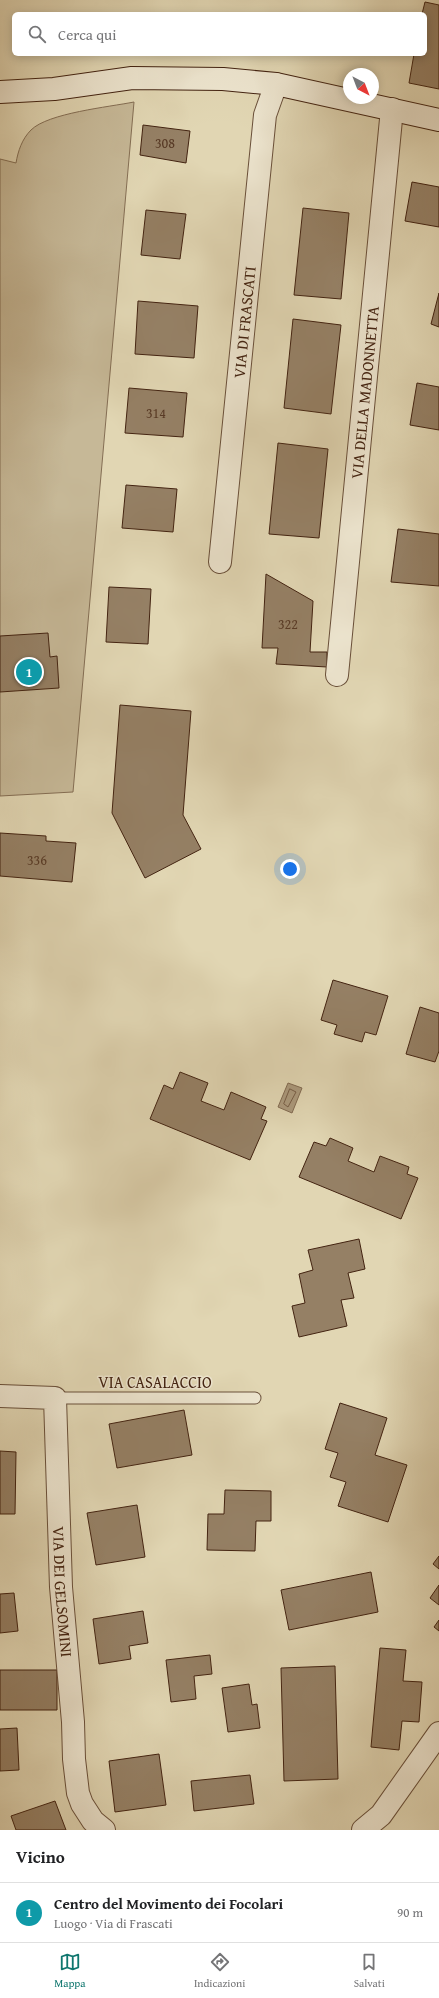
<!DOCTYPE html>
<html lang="it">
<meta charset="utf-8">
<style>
body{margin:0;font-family:"Gentium Book Plus",serif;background:#f6f6f6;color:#202124}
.compass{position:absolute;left:343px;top:68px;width:36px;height:36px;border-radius:50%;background:#fff;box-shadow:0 2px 10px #0003;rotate:138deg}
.you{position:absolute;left:290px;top:869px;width:14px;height:14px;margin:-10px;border:3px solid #fff;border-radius:50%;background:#1a73e8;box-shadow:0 0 0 6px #1a73e833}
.badge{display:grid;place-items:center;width:26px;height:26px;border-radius:50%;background:#0f766e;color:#fff;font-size:13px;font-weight:700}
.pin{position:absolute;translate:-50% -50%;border:2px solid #fff;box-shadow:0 1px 4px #0006}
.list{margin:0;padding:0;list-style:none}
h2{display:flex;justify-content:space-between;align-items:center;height:52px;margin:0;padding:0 16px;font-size:17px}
h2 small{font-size:13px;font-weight:400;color:#757577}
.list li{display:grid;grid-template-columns:26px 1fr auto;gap:12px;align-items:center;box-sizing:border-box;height:60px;padding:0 16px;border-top:1px solid #e0e0e0}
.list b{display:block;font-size:15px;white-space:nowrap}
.list p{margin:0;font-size:13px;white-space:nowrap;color:#757577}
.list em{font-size:13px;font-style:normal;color:#757577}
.icon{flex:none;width:22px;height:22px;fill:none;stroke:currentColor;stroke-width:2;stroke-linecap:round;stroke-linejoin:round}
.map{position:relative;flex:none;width:439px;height:1830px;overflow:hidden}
.search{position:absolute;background:#fff;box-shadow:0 2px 10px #0003;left:12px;right:12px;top:12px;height:44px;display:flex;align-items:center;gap:10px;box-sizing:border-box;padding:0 14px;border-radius:6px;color:#757577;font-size:15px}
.sheet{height:112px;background:#fff}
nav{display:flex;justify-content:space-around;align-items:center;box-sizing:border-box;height:56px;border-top:1px solid #e0e0e0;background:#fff;font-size:11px;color:#757577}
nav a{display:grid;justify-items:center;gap:2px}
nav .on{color:#0f766e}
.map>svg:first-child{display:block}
.green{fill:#c6b897;stroke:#846e54}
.water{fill:#ab997c;stroke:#816a51}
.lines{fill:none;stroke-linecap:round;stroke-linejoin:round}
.shore{stroke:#775e46;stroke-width:1}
.building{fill:#958065;stroke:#432311}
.lane-casing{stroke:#6a503a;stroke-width:13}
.street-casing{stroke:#6a503a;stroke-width:24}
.secondary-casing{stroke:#432311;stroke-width:24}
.lane{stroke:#ece4ce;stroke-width:11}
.street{stroke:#ece4ce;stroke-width:22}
.secondary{stroke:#ece4ce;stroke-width:22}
.labels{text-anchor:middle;stroke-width:3;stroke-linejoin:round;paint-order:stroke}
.number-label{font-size:14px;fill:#583a26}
.street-label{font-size:16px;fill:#432311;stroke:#ece4ce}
</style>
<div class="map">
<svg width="439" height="1830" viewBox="0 0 439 1830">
<rect width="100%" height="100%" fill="#e1d6b3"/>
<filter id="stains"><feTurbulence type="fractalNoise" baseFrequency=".005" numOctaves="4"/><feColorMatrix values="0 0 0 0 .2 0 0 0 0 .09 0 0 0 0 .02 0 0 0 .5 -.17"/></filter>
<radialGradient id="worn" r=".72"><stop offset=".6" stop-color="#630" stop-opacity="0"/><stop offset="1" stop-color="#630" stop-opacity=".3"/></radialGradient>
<path class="green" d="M134,102L73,792L0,796V159L16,163C18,151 22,139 31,130C48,113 109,107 134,102Z"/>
<path class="water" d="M288,1083L302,1088L292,1113L278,1107Z"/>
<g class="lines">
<path class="shore" d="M290,1089L296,1092L288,1107L284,1104Z"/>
</g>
<path class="building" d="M425,2L439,5V89L409,83L414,54H425V14H422Z
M143,125L190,131L186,163L140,155Z
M412,182L439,187V227L405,221Z
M303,208L349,213L341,299L294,295Z
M146,210L186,214L180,259L141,255Z
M439,293V327L431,324Z
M138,301L198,306L194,358L135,354Z
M293,319L341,325L331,414L284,408Z
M417,383L439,387V430L410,425Z
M129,388L187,393L183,437L125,433Z
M278,443L328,449L319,538L269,534Z
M126,485L177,489L173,532L122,528Z
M398,529L439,534V586L391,582Z
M266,574L313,601L310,652H327V667L276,664L278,648H262Z
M109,587L151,589L148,644L106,642Z
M48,633L50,657L57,656L59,688L0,692V636Z
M120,705L191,711L183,815L201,849L145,878L112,813Z
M0,833L46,836V841L76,843L72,882L0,876Z
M333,980L388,996L376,1035L365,1032L362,1042L334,1034L337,1025L321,1020Z
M420,1007L439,1013V1051L435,1062L406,1054Z
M180,1072L208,1083L201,1101L224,1110L231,1092L266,1107L261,1119L267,1121L250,1160L150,1119L164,1085L173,1089Z
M330,1138L353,1148L348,1161L374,1172L380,1156L409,1167L407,1174L418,1178L401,1219L299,1177L314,1142L326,1146Z
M359,1239L365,1269L348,1273L354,1298L341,1300L347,1326L299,1337L292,1306L305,1303L299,1274L313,1270L308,1250Z
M340,1403L387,1418L375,1455L407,1465L388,1522L338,1506L346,1482L330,1477L338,1453L325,1449Z
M184,1410L192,1455L117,1468L109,1424Z
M0,1451L16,1452L15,1514H0Z
M225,1490L271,1491V1521H256L255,1551L207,1550L208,1514H224Z
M137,1505L145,1557L96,1565L87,1513Z
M439,1556V1569L433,1564Z
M371,1572L378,1612L289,1630L281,1590Z
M439,1585V1605L430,1598Z
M14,1593L18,1631L0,1633V1594Z
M143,1611L148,1643L129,1646L131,1659L99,1664L93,1619Z
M439,1620V1631L434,1627Z
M380,1648L406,1650L403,1681L422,1682L419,1722L402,1721L399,1750L371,1747Z
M210,1655L212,1674L194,1676L196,1699L171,1702L166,1660Z
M335,1666L338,1779L284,1781L281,1668Z
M0,1670H57V1710H0Z
M249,1684L252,1705L257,1704L260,1728L228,1732L222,1688Z
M17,1728L19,1770L0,1771V1729Z
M159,1754L166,1805L115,1812L109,1761Z
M250,1775L254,1804L194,1811L191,1781Z
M55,1801L66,1830H16L11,1816Z"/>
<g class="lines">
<defs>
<path id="lane" d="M55,1398H255"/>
<g id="street">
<path id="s1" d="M220,562L265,115L276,84"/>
<path id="s2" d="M337,675L392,109"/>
<path id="s3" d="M0,1396L55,1398L61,1587L73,1722L74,1759L78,1793L82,1804L93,1821L104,1830"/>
<path d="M363,1830L381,1815L439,1733"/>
</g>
<path id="secondary" d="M0,92L54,89L132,78L223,79L276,84L439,120"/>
</defs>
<use href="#lane" class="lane-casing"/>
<use href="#street" class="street-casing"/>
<use href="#secondary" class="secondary-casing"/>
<use href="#lane" class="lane"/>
<use href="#street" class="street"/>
<use href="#secondary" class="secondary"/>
</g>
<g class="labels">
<g class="number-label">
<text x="165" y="148">308</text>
<text x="156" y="418">314</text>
<text x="288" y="629">322</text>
<text x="37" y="865">336</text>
</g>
<g class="street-label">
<text dy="6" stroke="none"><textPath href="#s1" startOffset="241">VIA DI FRASCATI</textPath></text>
<text dy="6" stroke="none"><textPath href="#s2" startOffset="284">VIA DELLA MADONNETTA</textPath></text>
<text x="155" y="1388">VIA CASALACCIO</text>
<text dy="6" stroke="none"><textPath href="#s3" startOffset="249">VIA DEI GELSOMINI</textPath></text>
</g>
</g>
<rect width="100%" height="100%" filter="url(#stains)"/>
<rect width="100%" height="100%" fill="url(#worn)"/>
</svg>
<svg class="compass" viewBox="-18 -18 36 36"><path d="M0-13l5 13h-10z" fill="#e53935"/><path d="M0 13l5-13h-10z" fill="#757577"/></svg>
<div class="you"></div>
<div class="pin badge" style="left:29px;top:672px;background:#0f9aa8">1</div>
<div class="search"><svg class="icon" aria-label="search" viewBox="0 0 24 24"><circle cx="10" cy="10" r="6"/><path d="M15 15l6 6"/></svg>Cerca qui</div>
</div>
<section class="sheet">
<h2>Vicino<small></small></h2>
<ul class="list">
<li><span class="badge" style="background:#0f9aa8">1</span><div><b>Centro del Movimento dei Focolari</b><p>Luogo · Via di Frascati</p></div><em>90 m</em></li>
</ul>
</section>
<nav>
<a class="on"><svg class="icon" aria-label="map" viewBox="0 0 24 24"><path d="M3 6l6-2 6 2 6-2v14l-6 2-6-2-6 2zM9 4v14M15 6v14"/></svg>Mappa</a>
<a><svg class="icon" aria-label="directions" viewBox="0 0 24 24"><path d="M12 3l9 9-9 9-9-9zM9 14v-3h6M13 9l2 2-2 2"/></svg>Indicazioni</a>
<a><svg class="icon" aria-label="saved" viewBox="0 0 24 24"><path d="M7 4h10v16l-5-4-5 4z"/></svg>Salvati</a>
</nav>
